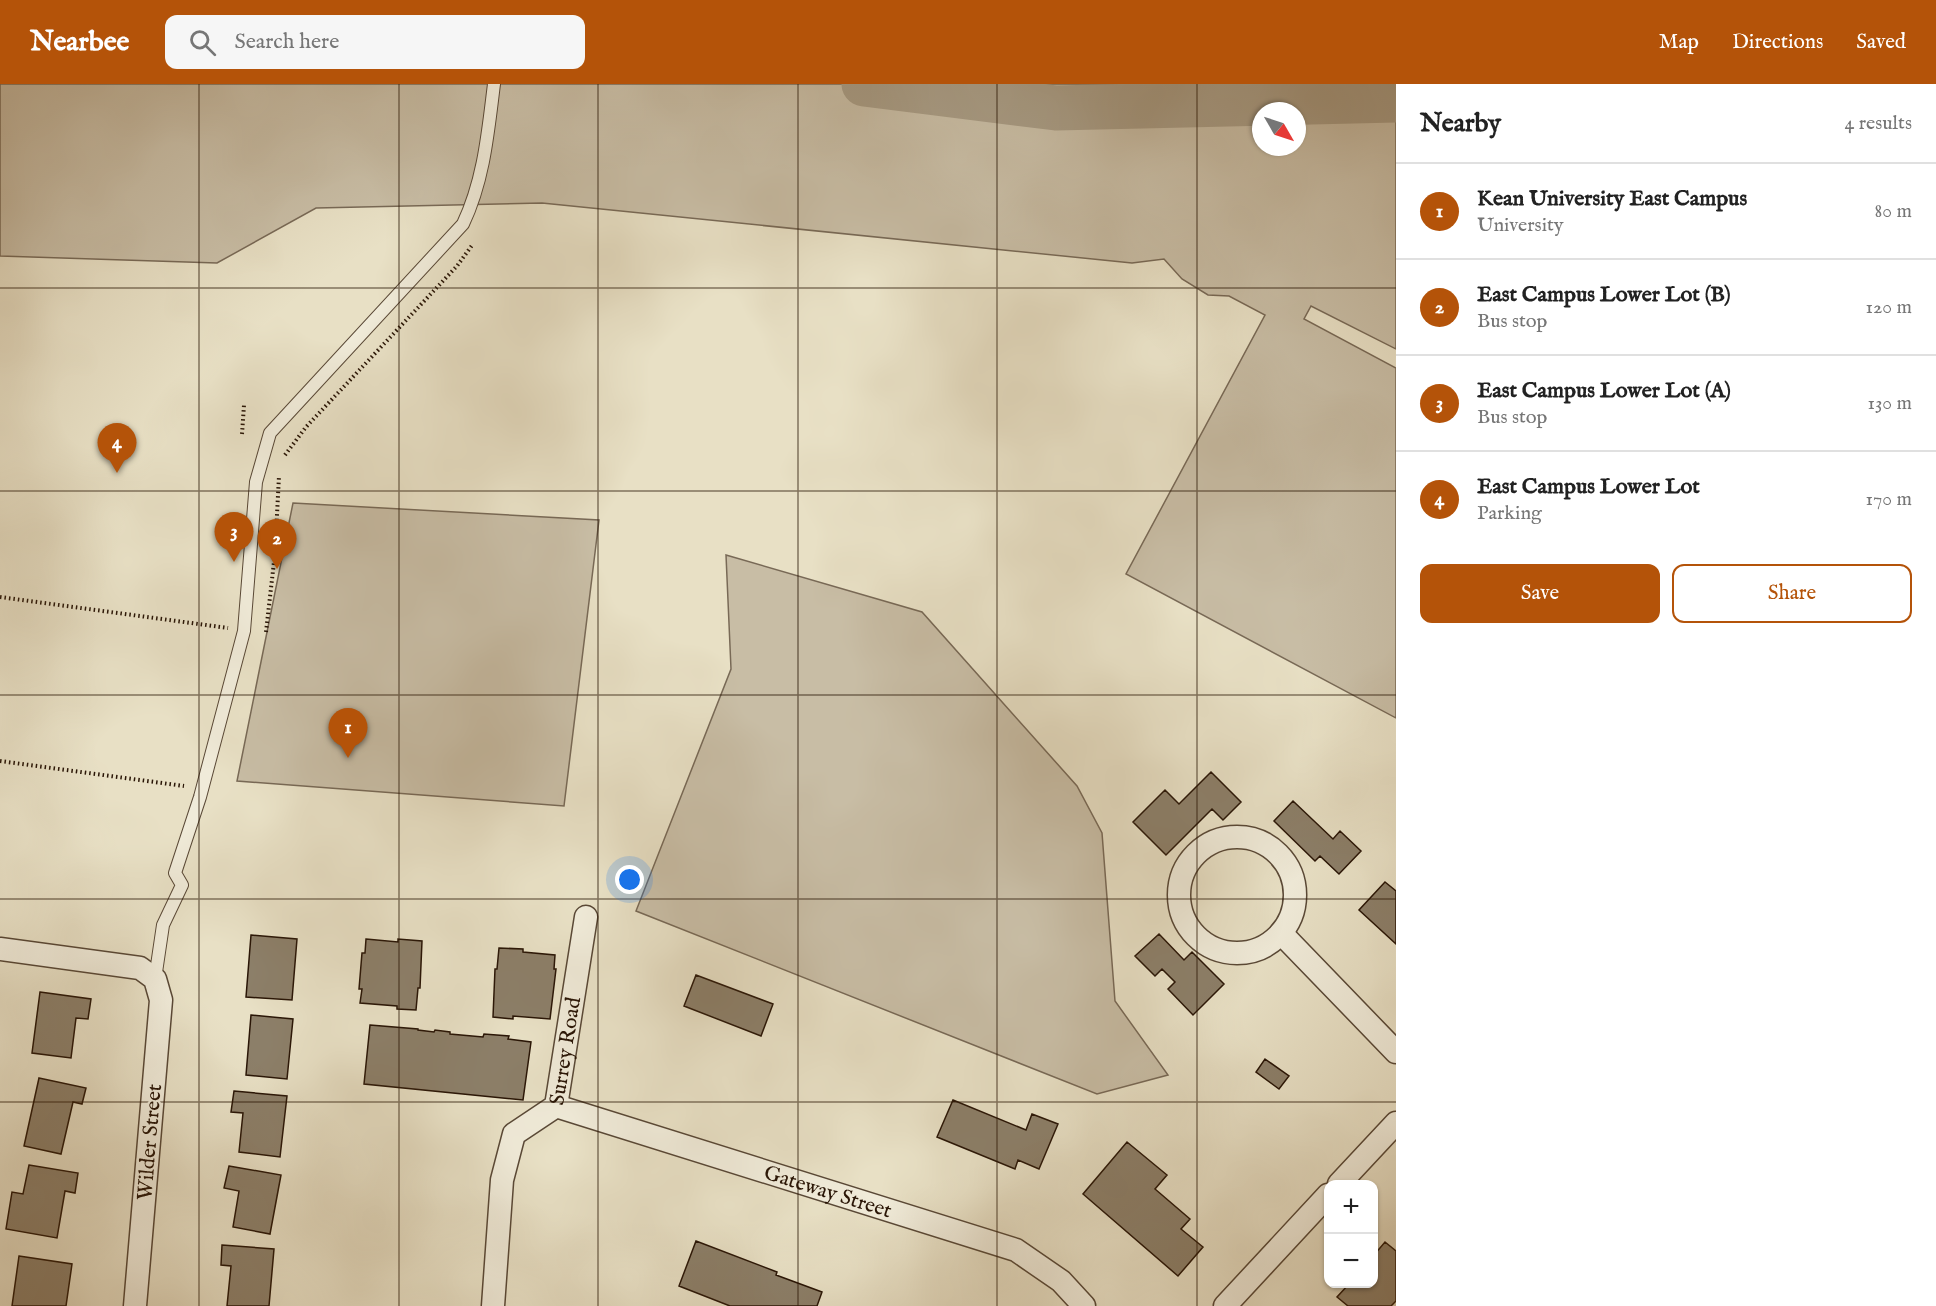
<!DOCTYPE html>
<meta charset="utf-8">
<style>
body{margin:0;font-family:"IM FELL English",serif;background:#f6f6f6;color:#222}
.controls{position:absolute;right:18px;bottom:18px;display:grid;overflow:hidden;border-radius:12px;box-shadow:0 2px 4px #0004}
.controls button{width:54px;height:54px;display:grid;place-items:center;padding:0;border:0;border-bottom:2px solid #e0e0e0;background:#fff;color:#222;font:30px sans-serif}
.compass{position:absolute;left:1252px;top:18px;width:54px;height:54px;border-radius:50%;background:#fff;box-shadow:0 2px 4px #0004;rotate:129deg}
.you{position:absolute;left:630px;top:796px;width:21px;height:21px;margin:-15px;border:4px solid #fff;border-radius:50%;background:#1a73e8;box-shadow:0 0 0 9px #1a73e833}
.badge{display:grid;place-items:center;width:39px;height:39px;border-radius:50%;background:#b45309;color:#fff;font-size:20px;font-weight:700}
.pin{position:absolute;translate:-50% -50px;filter:drop-shadow(0 2px 3px #0008)}
.pin::after{content:'';position:absolute;top:32px;width:21px;height:18px;background:inherit;clip-path:polygon(0 0,100% 0,50% 100%)}
.list{margin:0;padding:0;list-style:none}
h2{display:flex;justify-content:space-between;align-items:center;height:78px;margin:0;padding:0 24px;font-size:26px}
h2 small{font-size:20px;font-weight:400;color:#767676}
.list li{display:grid;grid-template-columns:39px 1fr auto;gap:18px;align-items:center;box-sizing:border-box;height:96px;padding:0 24px;border-top:2px solid #e0e0e0}
.list b{display:block;font-size:22px;white-space:nowrap}
.list p{margin:0;font-size:20px;white-space:nowrap;color:#767676}
.list em{font-size:20px;font-style:normal;color:#767676}
.actions{display:flex;gap:12px;padding:18px 24px}
.actions a{flex:1;padding:14px 0;border:2px solid #b45309;border-radius:12px;text-align:center;font-size:21px;color:#b45309}
.actions .main{background:#b45309;color:#fff}
.icon{flex:none;width:33px;height:33px;fill:none;stroke:currentColor;stroke-width:2;stroke-linecap:round;stroke-linejoin:round}
.map{position:relative;flex:none;width:1396px;height:1222px;overflow:hidden}
header{display:flex;align-items:center;gap:36px;box-sizing:border-box;height:84px;padding:0 30px;background:#b45309;color:#fff}
header strong{font-size:28px}
nav{display:flex;gap:33px;margin-inline-start:auto;font-size:21px}
.search{width:420px;height:54px;background:#f6f6f6;display:flex;align-items:center;gap:15px;box-sizing:border-box;padding:0 21px;border-radius:12px;color:#767676;font-size:22px}
main{display:flex}
aside{flex:1;background:#fff}
.map>svg:first-child{display:block}
.green{fill:#c8bda5;stroke:#786956;stroke-width:1.5;fill-rule:evenodd}
.lines{fill:none;stroke-linecap:round;stroke-linejoin:round}
.river{stroke:#a79b84;stroke-width:45}
.building{fill:#8c7f69;stroke:#291506;stroke-width:1.5}
.service-casing{stroke:#594836;stroke-width:14}
.minor-casing{stroke:#594836;stroke-width:25}
.path{stroke:#291506;stroke-width:4;stroke-dasharray:1.5 3;stroke-linecap:butt}
.service{stroke:#f0ebd9;stroke-width:12}
.minor{stroke:#f0ebd9;stroke-width:22}
.grid{fill:none;stroke:#291506;stroke-width:1.5;stroke-opacity:0.55}
.labels{text-anchor:middle;stroke-width:4.5;stroke-linejoin:round;paint-order:stroke}
.street-label{font-size:21px;fill:#291506;stroke:#f0ebd9}
</style>
<header>
<strong>Nearbee</strong>
<div class="search"><svg class="icon" aria-label="search" viewBox="0 0 24 24"><circle cx="10" cy="10" r="6"/><path d="M15 15l6 6"/></svg>Search here</div>
<nav><a>Map</a><a>Directions</a><a>Saved</a></nav>
</header>
<main>
<div class="map">
<svg width="1396" height="1222" viewBox="0 0 1396 1222">
<rect width="100%" height="100%" fill="#e8e0c5"/>
<filter id="stains"><feTurbulence type="fractalNoise" baseFrequency=".00333" numOctaves="4"/><feColorMatrix values="0 0 0 0 .2 0 0 0 0 .09 0 0 0 0 .02 0 0 0 .5 -.17"/></filter>
<radialGradient id="worn" r=".72"><stop offset=".6" stop-color="#630" stop-opacity="0"/><stop offset="1" stop-color="#630" stop-opacity=".3"/></radialGradient>
<path class="green" d="M0,0H1396V265L1311,222L1304,235L1396,284V634L1126,490L1265,231L1229,212L1208,211L1182,195L1164,175L1132,179L542,119L316,124L217,179L0,172ZM1261,27H1297V63H1261Z
M293,419L599,436L564,722L237,697Z
M726,471L922,528L1077,702L1102,749L1115,917L1168,991L1097,1010L636,827L731,585Z"/>
<g class="lines">
<path class="river" d="M864,0L1056,24L1396,16"/>
</g>
<path class="building" d="M1211,688L1241,718L1223,736L1212,725L1166,771L1133,738L1165,706L1179,720Z
M1293,717L1333,755L1340,747L1361,767L1339,790L1320,772L1315,777L1274,737Z
M1385,798L1396,807V860L1359,826Z
M1159,850L1184,876L1192,868L1224,900L1193,931L1168,905L1175,898L1162,885L1155,892L1135,872Z
M251,851L297,855L292,916L246,913Z
M366,855L398,858V855L422,857L420,904H418L416,926L397,925V922L360,919L362,905H359L362,869H365Z
M499,864L523,865V868L555,871L554,885H556L550,935L513,932V935L493,933L495,885H497Z
M696,891L773,920L761,952L684,922Z
M40,908L91,915L88,935L76,934L71,974L32,969Z
M251,931L293,935L287,995L246,991Z
M370,941L418,945V946L434,948L435,946L450,948V950L483,953L484,950L509,952L508,955L531,958L523,1016L364,1000Z
M1265,975L1289,992L1279,1005L1256,988Z
M39,994L86,1004L82,1020L73,1018L61,1070L24,1062Z
M234,1007L287,1012L280,1073L239,1068L243,1029L231,1028Z
M953,1016L1026,1046L1032,1030L1058,1040L1039,1085L1018,1076L1015,1085L937,1053Z
M1127,1058L1167,1091L1155,1105L1190,1135L1181,1145L1203,1163L1178,1192L1083,1110Z
M29,1081L78,1089L75,1109L65,1107L57,1154L6,1145L12,1108L23,1110Z
M229,1082L281,1091L270,1150L233,1143L239,1107L224,1104Z
M696,1157L777,1188L776,1191L822,1208L817,1222H730L679,1202Z
M1385,1158L1396,1167V1217L1391,1222H1348L1337,1213L1349,1200H1374V1171Z
M222,1161L274,1165L269,1222H227L231,1182L221,1181Z
M19,1172L72,1180L66,1222H12Z"/>
<g class="lines">
<defs>
<path id="service" d="M155,895L163,841L182,801L175,789L200,713L244,547L256,398L270,349L463,140C484,96 488,48 494,0"/>
<g id="minor">
<circle cx="1237" cy="811" r="58"/>
<path d="M1281,849L1396,968"/>
<path d="M0,865L140,884L155,895L161,916L135,1222"/>
<path id="s1" d="M556,1022L1016,1166L1061,1197L1084,1222"/>
<path d="M1339,1100L1396,1039"/>
<path id="s2" d="M493,1222L502,1096L514,1050L556,1022L586,833"/>
<path d="M1225,1222L1328,1111"/>
</g>
</defs>
<use href="#service" class="service-casing"/>
<use href="#minor" class="minor-casing"/>
<path class="path" d="M242,350L244,321
M285,371L306,343L457,182L473,160
M0,513L228,544
M266,548L275,469L279,392
M0,677L184,702"/>
<use href="#service" class="service"/>
<use href="#minor" class="minor"/>
</g>
<path class="grid" d="M199,0V1222M399,0V1222M598,0V1222M798,0V1222M997,0V1222M1197,0V1222M0,204H1396M0,407H1396M0,611H1396M0,815H1396M0,1018H1396"/>
<g class="labels">
<g class="street-label">
<text dy="7" stroke="none"><textPath href="#s2" startOffset="280">Surrey Road</textPath></text>
<text transform="translate(149 1058) rotate(-85)" y="7">Wilder Street</text>
<text dy="7" stroke="none"><textPath href="#s1" startOffset="285">Gateway Street</textPath></text>
</g>
</g>
<rect width="100%" height="100%" filter="url(#stains)"/>
<rect width="100%" height="100%" fill="url(#worn)"/>
</svg>
<div class="controls">
<button>+</button>
<button>−</button>
</div>
<svg class="compass" viewBox="-18 -18 36 36"><path d="M0-13l5 13h-10z" fill="#e53935"/><path d="M0 13l5-13h-10z" fill="#767676"/></svg>
<div class="you"></div>
<div class="pin badge" style="left:348px;top:674px">1</div>
<div class="pin badge" style="left:277px;top:485px">2</div>
<div class="pin badge" style="left:234px;top:478px">3</div>
<div class="pin badge" style="left:117px;top:389px">4</div>
</div>
<aside>
<h2>Nearby<small>4 results</small></h2>
<ul class="list">
<li><span class="badge">1</span><div><b>Kean University East Campus</b><p>University</p></div><em>80 m</em></li>
<li><span class="badge">2</span><div><b>East Campus Lower Lot (B)</b><p>Bus stop</p></div><em>120 m</em></li>
<li><span class="badge">3</span><div><b>East Campus Lower Lot (A)</b><p>Bus stop</p></div><em>130 m</em></li>
<li><span class="badge">4</span><div><b>East Campus Lower Lot</b><p>Parking</p></div><em>170 m</em></li>
</ul>
<div class="actions"><a class="main">Save</a><a>Share</a></div>
</aside>
</main>
